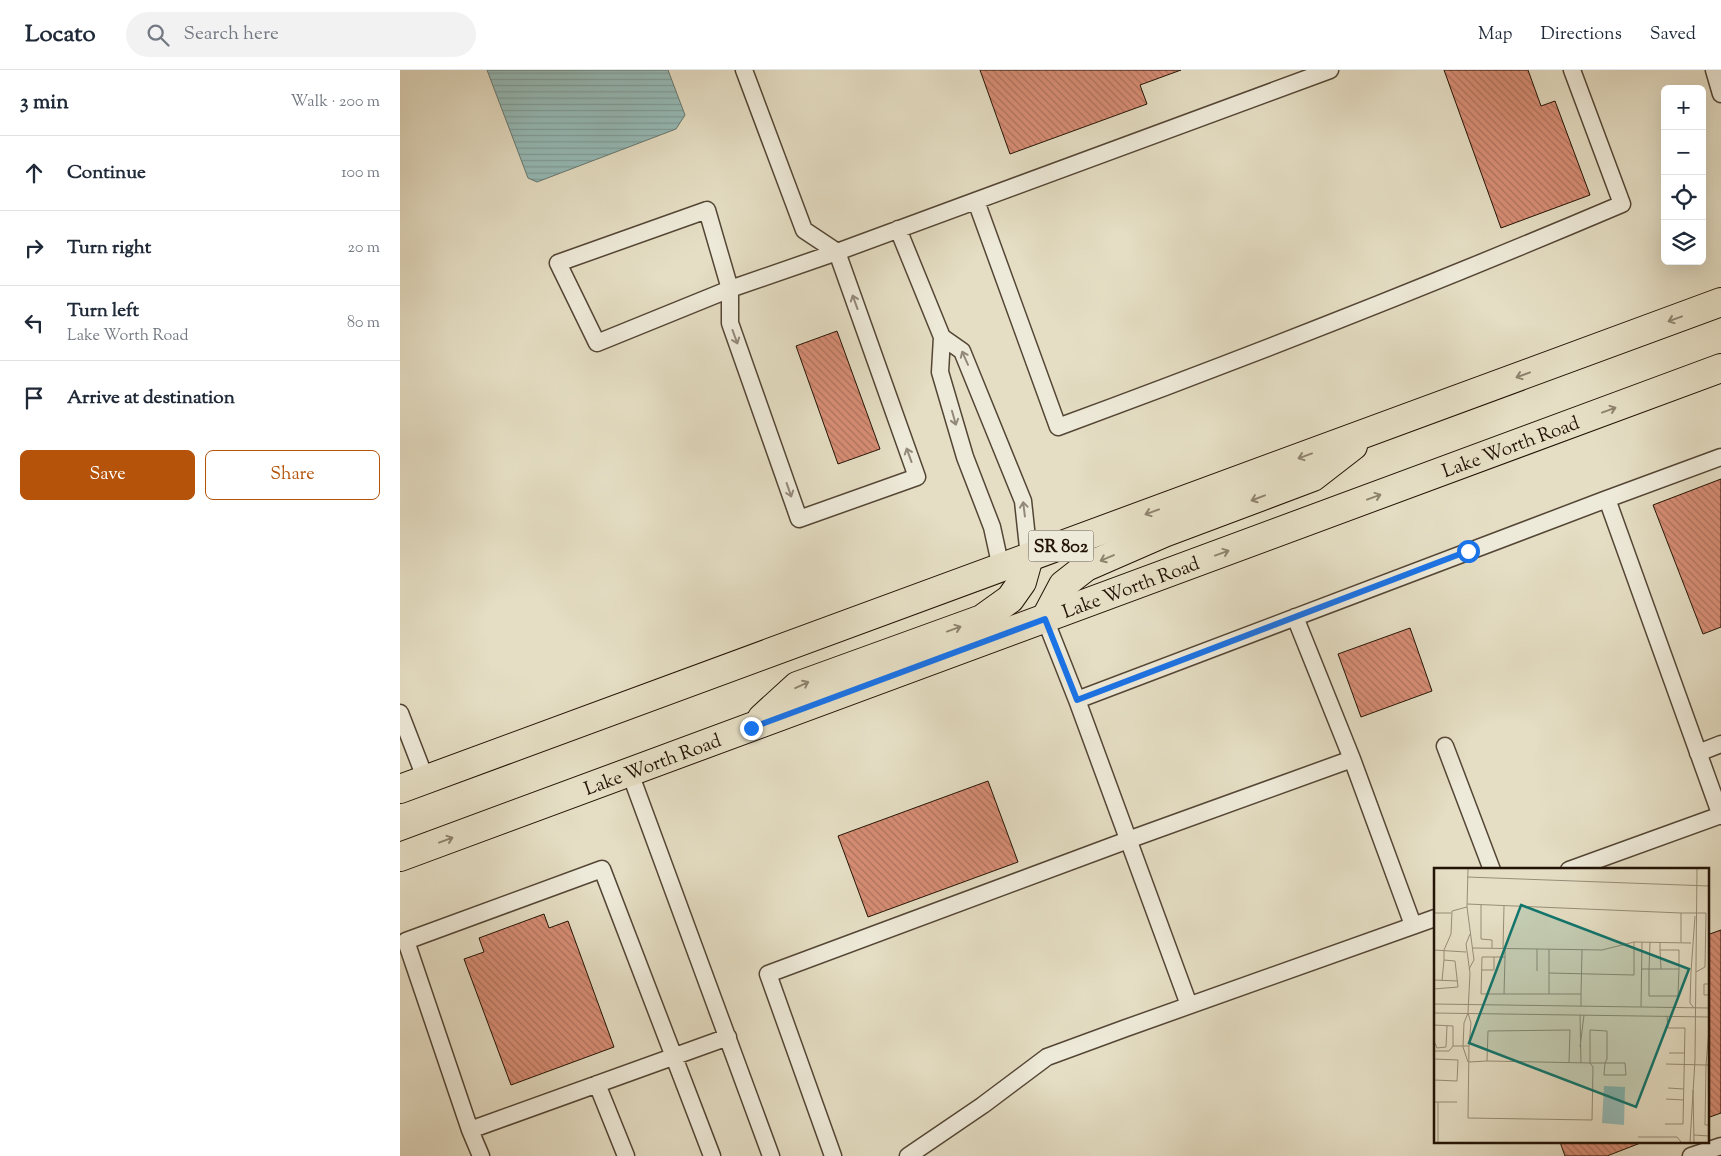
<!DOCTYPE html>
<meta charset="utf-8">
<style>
body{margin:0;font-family:"Sorts Mill Goudy",serif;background:#f2f2f3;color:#1f2937}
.controls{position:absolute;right:15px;top:15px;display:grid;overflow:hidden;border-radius:8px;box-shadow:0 5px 20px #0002}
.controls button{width:45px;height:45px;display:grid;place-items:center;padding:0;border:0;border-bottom:1px solid #e0e1e3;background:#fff;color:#1f2937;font:25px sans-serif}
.stop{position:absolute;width:15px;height:15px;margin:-11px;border:4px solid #1a73e8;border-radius:50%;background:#fff}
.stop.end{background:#1a73e8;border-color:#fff;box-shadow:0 1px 5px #0008}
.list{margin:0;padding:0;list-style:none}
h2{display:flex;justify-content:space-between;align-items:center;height:65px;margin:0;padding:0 20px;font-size:21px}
h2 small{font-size:16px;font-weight:400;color:#747a83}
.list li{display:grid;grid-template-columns:32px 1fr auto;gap:15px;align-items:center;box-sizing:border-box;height:75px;padding:0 20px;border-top:1px solid #e0e1e3}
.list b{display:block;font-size:19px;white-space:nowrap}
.list p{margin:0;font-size:16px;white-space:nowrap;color:#747a83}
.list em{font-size:16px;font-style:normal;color:#747a83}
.actions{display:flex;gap:10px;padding:15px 20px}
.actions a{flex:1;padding:11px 0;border:1px solid #b45309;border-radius:8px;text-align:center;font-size:18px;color:#b45309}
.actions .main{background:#b45309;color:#fff}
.icon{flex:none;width:28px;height:28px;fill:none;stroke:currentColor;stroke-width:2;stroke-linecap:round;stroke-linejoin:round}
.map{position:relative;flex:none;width:1321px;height:1086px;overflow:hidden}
header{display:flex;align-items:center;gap:30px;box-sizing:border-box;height:70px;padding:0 25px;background:#fff;border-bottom:1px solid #e0e1e3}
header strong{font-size:24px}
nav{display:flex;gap:28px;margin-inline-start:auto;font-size:18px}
.search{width:350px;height:45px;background:#f2f2f3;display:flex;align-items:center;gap:12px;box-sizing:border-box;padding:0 18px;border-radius:28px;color:#747a83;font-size:19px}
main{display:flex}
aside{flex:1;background:#fff}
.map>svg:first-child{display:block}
.water{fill:url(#water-rules);stroke:#687870}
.building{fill:url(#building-back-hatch);stroke:#231305}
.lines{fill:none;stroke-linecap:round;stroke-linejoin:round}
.service-casing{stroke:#544635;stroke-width:19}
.primary-casing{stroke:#231305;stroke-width:30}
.service{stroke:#eeead9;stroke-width:16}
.primary{stroke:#e5dec4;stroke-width:28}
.oneway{stroke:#93897a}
.oneway2{stroke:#8e836e}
.route{stroke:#1a73e8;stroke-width:6}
.labels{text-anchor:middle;stroke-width:4;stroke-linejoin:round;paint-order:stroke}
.shield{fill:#eeead9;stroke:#605445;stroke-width:1}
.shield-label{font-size:18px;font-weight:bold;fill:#231305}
.street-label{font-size:19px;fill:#231305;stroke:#eeead9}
.inset-road{fill:none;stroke:#978d78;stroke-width:1}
.view{fill:#0f766e;fill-opacity:0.15;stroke:#0f766e;stroke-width:2.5}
.inset-edge{fill:none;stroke:#231305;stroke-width:2.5}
</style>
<header>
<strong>Locato</strong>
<div class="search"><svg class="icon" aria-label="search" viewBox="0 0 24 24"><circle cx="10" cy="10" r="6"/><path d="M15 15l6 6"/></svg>Search here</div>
<nav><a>Map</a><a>Directions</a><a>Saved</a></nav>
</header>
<main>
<aside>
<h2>3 min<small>Walk · 200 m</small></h2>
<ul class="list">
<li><svg class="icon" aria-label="ahead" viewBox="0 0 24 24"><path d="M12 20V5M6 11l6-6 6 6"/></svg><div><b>Continue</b></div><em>100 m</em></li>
<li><svg class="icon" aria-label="right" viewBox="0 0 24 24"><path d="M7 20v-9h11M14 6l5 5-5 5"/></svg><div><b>Turn right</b></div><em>20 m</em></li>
<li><svg class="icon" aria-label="left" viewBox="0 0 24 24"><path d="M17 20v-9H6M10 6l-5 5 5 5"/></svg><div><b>Turn left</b><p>Lake Worth Road</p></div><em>80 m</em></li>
<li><svg class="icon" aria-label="arrive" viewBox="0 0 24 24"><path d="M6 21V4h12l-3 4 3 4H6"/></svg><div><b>Arrive at destination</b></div></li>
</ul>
<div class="actions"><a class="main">Save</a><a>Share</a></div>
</aside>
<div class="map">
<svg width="1321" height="1086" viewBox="0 0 1321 1086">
<defs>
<pattern id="water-rules" width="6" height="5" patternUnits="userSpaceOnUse" patternTransform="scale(1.25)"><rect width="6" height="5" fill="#96bbb8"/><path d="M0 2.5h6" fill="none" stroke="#81a09d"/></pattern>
<pattern id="building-back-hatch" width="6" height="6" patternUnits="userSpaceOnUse" patternTransform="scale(1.25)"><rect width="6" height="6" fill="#d88e76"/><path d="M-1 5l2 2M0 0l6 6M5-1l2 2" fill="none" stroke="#af735f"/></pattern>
</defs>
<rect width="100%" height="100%" fill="#e5dec4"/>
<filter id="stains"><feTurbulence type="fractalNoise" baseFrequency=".004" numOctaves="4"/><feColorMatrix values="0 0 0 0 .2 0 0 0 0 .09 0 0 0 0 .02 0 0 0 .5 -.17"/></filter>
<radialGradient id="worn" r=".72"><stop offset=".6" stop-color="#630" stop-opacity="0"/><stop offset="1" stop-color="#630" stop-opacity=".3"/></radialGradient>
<path class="water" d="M87,0H268L285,45L276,59L137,112L128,108Z"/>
<path class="building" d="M580,0H781L740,15L747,34L610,84Z
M1044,0H1128L1141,36L1155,31L1190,125L1101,158Z
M437,261L480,379L438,394L396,276Z
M1321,409V557L1303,564L1253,435Z
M1010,558L1032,621L961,647L938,584Z
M588,711L618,792L468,847L438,766Z
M144,844L149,858L168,851L214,977L111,1015L64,889L84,882L79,868Z
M1321,860V1043L1307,1048V865Z
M1160,1072H1243L1207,1086H1165Z"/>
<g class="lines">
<defs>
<path id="service" d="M344,0L404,160L437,182L517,407L399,449L330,253V219L307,140L158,193L197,273L330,219L437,182L930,0
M1314,0L1321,24
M576,131L658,357C848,287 1036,213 1222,134L1172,0
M498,159L542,267L540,302L565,387L592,457L601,498
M542,267L562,281L623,431L629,487
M895,547L952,689
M645,549L677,630L1207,429
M677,630L789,935
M0,643L26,710
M1045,676L1092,800
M1298,683L1321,674
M230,703L371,1086
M1321,746L1207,429L1321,387
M1169,800L1321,745
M197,1014L226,1086
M70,1060L81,1086
M312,1086L202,799L6,871L70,1060L328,967
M433,1086L368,904L728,770L952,689L1013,855
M508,1086L583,1035L647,987L726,958L1035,848
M1291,1086L1321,1076"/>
<g id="primary">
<path d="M645,549L663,515L686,497L764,463L913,407L953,376"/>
<path d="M362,648L397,616L582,549L610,529L622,512L629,487"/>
<path d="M0,719L1321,232"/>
<path id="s1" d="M0,787L1321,298"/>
</g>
</defs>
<use href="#service" class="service-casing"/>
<use href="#primary" class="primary-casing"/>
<use href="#service" class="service"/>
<use href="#primary" class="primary"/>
</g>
<defs><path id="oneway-shaft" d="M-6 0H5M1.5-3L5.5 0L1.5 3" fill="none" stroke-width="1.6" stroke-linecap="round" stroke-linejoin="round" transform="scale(1.25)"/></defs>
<g class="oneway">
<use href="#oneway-shaft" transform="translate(455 232) rotate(-110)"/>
<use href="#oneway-shaft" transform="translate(335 267) rotate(70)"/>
<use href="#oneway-shaft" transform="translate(565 288) rotate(-114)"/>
<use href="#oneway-shaft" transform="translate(554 348) rotate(74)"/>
<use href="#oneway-shaft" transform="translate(509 385) rotate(-110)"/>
<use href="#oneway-shaft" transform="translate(389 420) rotate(71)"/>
<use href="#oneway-shaft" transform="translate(624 439) rotate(-97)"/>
</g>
<g class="oneway2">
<use href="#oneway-shaft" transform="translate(1275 249) rotate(160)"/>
<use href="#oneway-shaft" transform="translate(1123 305) rotate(160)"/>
<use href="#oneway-shaft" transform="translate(1209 340) rotate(-20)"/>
<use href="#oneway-shaft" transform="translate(905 386) rotate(160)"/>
<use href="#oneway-shaft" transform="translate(974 427) rotate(-20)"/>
<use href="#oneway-shaft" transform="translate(858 428) rotate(159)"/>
<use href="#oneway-shaft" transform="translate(752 442) rotate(160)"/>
<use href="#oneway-shaft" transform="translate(822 483) rotate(-20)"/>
<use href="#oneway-shaft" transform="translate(707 488) rotate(157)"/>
<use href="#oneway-shaft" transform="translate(554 559) rotate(-20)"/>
<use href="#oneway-shaft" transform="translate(402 615) rotate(-25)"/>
<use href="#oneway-shaft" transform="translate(46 770) rotate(-20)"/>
</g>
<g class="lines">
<path class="route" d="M351,658L645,549L677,630L1068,481"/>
</g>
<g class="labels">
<rect class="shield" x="628.5" y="460.5" width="65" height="31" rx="4"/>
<g class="shield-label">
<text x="661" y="482">SR 802</text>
</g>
<g class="street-label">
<text dy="7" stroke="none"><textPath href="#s1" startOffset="1184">Lake Worth Road</textPath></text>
<text dy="7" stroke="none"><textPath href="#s1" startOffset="779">Lake Worth Road</textPath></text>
<text dy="7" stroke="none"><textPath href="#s1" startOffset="269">Lake Worth Road</textPath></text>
</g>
</g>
<g transform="translate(1034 798)">
<rect width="275" height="275" fill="#e5dec4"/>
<path d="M170,218L191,219L190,257L168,255Z" fill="#96bbb8"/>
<path class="inset-road" d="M34,1L33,39L40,92L35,101M33,9L275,18M33,36L247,45V74M47,37V71L58,72V80M0,45H17M247,45H272L271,99L262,104M226,74V82H245V101M39,80L168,82L200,74L257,75M69,80L70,38M103,81V103M115,81V105L200,107V74M0,82L32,84M226,82L227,101M71,89H48L47,126H70L71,89V80M208,101H245L244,128H215V101L216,74M48,102H60V89M115,105V126M0,112L24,113M8,113L10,92M275,116H270V127H275M0,121L24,119L21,93L10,92V82L17,66L18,43L33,39M70,126H147V138M147,126L148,82M0,136L275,140M207,139L208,74M260,140L256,135L257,104L261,48M0,145L275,149M34,145L30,155L29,179L34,194M146,147L147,195M0,157L19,158V178H35M0,173L3,180L12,179L13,158M146,179L150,147M0,183H15L19,178M235,185H251M0,191L24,192L23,213L0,212M53,193L54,163L136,162L135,195M35,194L53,193L156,195H191L192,207H170L171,195L173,191V163L156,162V195L159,199L158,252L34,250L35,178L37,155L34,145L36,105L32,76L36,66M232,196L272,197L275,161M275,197H272L271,257H275M234,220L250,221M259,222L260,274M232,231L250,232M0,234H23M231,256H249L251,160H234L233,148M260,267L275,268M204,269H243L247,274M4,274V234M256,274L261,192L263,1"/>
<path class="view" d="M87,37L255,101L202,239L35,175Z"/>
<rect width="275" height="275" class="inset-edge"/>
</g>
<rect width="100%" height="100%" filter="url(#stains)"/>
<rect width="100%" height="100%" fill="url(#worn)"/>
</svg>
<div class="controls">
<button>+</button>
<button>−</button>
<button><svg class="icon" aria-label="locate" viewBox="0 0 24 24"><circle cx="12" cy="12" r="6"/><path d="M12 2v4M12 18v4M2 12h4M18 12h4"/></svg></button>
<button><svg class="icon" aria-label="layers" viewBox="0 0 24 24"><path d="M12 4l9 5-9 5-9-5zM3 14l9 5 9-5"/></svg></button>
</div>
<div class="stop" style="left:1068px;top:481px"></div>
<div class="stop end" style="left:351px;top:658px"></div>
</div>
</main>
